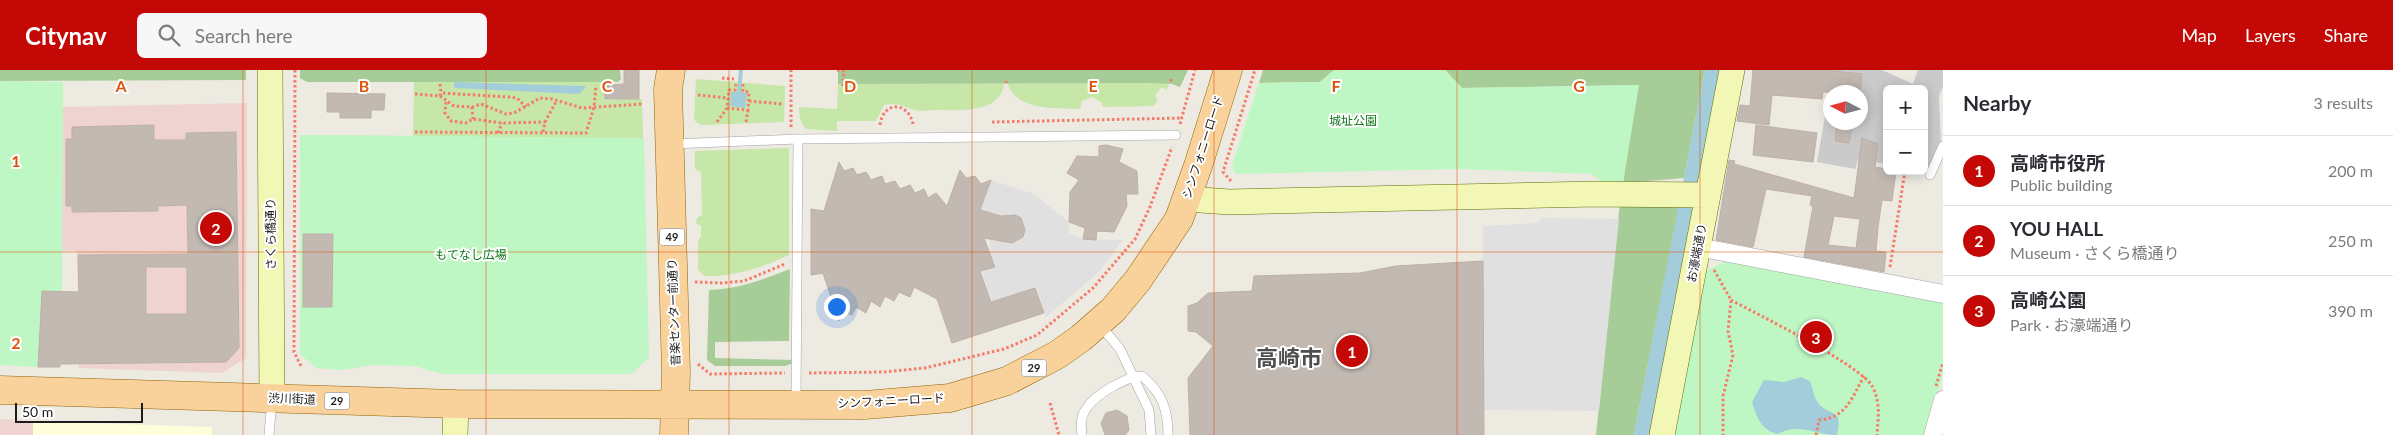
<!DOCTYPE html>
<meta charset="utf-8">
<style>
body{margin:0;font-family:Lato,"Noto Sans JP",sans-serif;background:#f7f7f7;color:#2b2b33}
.controls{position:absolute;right:15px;top:15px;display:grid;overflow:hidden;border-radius:8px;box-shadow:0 2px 12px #0003}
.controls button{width:45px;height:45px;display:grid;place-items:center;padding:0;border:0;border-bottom:1px solid #e1e1e2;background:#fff;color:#2b2b33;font:25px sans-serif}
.compass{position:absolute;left:1823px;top:15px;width:45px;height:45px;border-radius:50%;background:#fff;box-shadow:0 2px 12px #0003;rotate:276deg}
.scale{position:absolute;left:15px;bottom:12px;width:128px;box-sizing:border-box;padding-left:5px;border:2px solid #1c1c1c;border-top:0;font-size:14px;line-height:18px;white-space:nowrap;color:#1c1c1c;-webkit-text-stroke:4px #fff;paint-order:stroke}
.you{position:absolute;left:836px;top:236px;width:18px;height:18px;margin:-12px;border:4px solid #fff;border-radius:50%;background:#1a73e8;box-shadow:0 0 0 8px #1a73e833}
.badge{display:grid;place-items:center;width:32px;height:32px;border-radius:50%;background:#c30805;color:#fff;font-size:16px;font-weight:700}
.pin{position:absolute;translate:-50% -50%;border:2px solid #fff;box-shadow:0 1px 5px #0006}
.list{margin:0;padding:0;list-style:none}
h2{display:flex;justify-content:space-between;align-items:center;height:65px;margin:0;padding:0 20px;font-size:21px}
h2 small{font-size:16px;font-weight:400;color:#7c7c81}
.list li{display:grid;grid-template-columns:32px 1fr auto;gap:15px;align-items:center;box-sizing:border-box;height:70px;padding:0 20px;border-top:1px solid #e1e1e2}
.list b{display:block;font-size:19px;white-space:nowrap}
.list p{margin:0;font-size:16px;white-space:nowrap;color:#7c7c81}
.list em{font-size:16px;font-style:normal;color:#7c7c81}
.icon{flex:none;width:28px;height:28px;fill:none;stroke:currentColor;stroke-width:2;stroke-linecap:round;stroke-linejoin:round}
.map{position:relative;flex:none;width:1943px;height:365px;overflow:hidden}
header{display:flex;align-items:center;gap:30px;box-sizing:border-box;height:70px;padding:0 25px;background:#c30805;color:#fff}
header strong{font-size:24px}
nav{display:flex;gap:28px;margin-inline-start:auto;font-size:18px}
.search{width:350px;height:45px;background:#f7f7f7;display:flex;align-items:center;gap:12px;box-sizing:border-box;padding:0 18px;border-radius:8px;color:#7c7c81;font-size:19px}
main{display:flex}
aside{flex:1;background:#fff}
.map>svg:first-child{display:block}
.commercial{fill:#eed3d1}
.education{fill:#fefeda}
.religious{fill:#cacaca;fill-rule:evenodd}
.grass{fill:#c6e7a8}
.forest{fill:#a6cc97}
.park{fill:#bff7c4}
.parking{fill:#e0e0e0}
.water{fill:#a3cdda}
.building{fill:#c2b9b2;stroke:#beb0a5;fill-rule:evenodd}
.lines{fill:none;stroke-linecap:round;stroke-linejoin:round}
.lane-casing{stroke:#a3a3a3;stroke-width:10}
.street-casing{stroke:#a3a3a3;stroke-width:19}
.secondary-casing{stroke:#626f07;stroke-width:26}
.primary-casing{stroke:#906404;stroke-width:29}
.path{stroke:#f67b6a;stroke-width:3;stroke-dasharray:2.5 2.5;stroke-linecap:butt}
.lane{stroke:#fff;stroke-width:9}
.street{stroke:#fff;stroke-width:18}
.secondary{stroke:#f3f7b6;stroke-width:25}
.primary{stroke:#f9d29b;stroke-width:28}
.grid{fill:none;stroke:#de560d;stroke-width:1;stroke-opacity:0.55}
.labels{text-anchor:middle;stroke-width:4;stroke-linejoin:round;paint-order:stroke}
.shield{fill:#fff;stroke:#606060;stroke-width:1}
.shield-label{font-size:11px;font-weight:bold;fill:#1c1c1c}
.park-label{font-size:12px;fill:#0e7618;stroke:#fff}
.street-label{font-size:12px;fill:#1c1c1c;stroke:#fff}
.town-label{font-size:22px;font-weight:bold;fill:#4f4f4f;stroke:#fff}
.grid-label{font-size:16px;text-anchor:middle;font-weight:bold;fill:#de560d;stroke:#fff;stroke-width:4;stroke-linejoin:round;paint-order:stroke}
</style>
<header>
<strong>Citynav</strong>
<div class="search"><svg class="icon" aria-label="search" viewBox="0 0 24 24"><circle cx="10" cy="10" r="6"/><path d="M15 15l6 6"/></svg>Search here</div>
<nav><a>Map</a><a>Layers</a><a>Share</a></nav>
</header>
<main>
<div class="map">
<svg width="1943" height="365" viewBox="0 0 1943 365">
<rect width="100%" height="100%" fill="#edeae2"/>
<path class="commercial" d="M247,33L246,288L222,303L79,298L77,181L62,180L63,37Z
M0,349L33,351V365H0Z"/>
<path class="education" d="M33,351L212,357V365H33Z"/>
<path class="religious" d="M1833,0H1882L1913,14L1918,0H1943V16L1939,26L1941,70L1927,101L1924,100V19H1887V94L1858,90L1855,99L1817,92ZM1830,22H1860V52H1830Z"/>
<path class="grass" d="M696,9L785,16L784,52L701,55L694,50Z
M414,12H604V30L642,29L644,99L300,65L413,66Z
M1169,13L1167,20L1162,17L1155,26L1158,29L1154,36L1103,37L1101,32L1092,27L1082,31L1080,39C1059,38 1015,41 1008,14H1004C1000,44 959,40 937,40C930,40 920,42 914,40C903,36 896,32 884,35L876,51H837V61L807,59C800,54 799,46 799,37L837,39L838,14Z
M789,78V185C761,198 736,206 705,206L698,200V171L701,166V156L696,154L697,148L702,145L701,102L695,99V81Z"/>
<path class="forest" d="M0,0H246V10L0,11Z
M300,0H620L621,9L618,12H307L300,8Z
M838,0H1188L1180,17L1172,14L1150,13L838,14Z
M1263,0H1334L1320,12L1259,13Z
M1445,0H1705L1684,108L1623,113L1638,15L1462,18Z
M1680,131L1634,365H1596L1620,132Z
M790,199L789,271L715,272V288L794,290V293L785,296H715L707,290L709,220C739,219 762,210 790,199Z"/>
<path class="park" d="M1334,0H1445L1462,18L1639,15L1623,113L1606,115L1592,104L1459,99L1235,104L1232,95L1259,13L1320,12Z
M0,11L63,12L62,221H42L38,297L0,295Z
M300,65L644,68L649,288L631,304H441L415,296L372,295L343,300L316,298L300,284Z
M1734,187L1943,230V305L1926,365H1671L1702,203Z"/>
<path class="parking" d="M991,110L1034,124L1069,152V163L1083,169L1123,170L1097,204L1046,247L1036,218L992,231L982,201L996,196L990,181V162L995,145L981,140Z
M1542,148L1619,149L1599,341L1484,340L1483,156L1538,153Z"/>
<path class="water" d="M739,0H743L741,22L747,23L745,38L730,36L731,22H737Z
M1705,0H1723L1653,365H1634Z
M454,12L585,16V18L579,24L454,18Z
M1801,307L1810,311C1813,318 1814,329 1819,334C1832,348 1843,337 1837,365C1817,365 1798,352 1778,364C1761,360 1757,348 1752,332L1764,310L1784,312Z"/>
<path class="building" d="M624,0H639V29H605L604,15L624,14Z
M1753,0H1825L1862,4L1860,22H1823L1822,29L1772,25L1769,55L1737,51L1740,35L1750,36Z
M327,23L385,24L384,40H371V48H340V42H327Z
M1837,52H1853L1849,73L1835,71Z
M154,55V70H186V63L236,62L239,278L226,292L60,294V297H38L42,221L79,222L78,185L188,184L187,135L158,136V141L72,142V136H66V69H72V57ZM146,197H187V244H146Z
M1756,55L1817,63L1813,92L1753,85Z
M1862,68L1878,74L1875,97L1887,99V101H1896L1892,131L1882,130L1878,157L1876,181L1886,182L1884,202L1804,187L1813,136L1810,135L1812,126L1766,119L1753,177L1716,170L1729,90L1735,91L1734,94L1854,128ZM1834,146L1860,149L1856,178L1828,175Z
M1106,75L1123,79L1119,92L1137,101L1138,124H1126L1127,136L1114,162L1097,161L1096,170L1083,169L1085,158L1069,152L1070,122L1079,110L1067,103L1077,86L1099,87V76Z
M839,92L844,101L853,98L857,105L866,102L871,110L882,106L885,114L895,111L900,119L910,115L915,123L924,119L928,128L936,123L947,136L960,100L966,108L975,106L981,114L991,110L980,140L1001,146L1016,145L1021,148L1025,160L1023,167L1012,173L984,168L995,197L980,201L991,232L1035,218L1044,243L952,273L937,229L914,217L910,227L899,222L894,231L885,226L880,237L871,231L866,243L856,237L852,245L844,242L839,251L823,203L811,205V139L824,141Z
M303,164H333L332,237H303Z
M1483,191L1484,365H1190L1188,308L1213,276L1196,262L1188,261V236L1197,233L1208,223L1252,221L1254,206L1360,203L1396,196Z
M1117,340L1127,346L1129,360L1125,365H1105L1101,353L1106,343Z"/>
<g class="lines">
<defs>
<path id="lane" d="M672,74L798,69L1176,65
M1930,105L1943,76
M1100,255L1120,279L1149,340L1151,365
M796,331L798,69
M269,365L272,330
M1082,365C1081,356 1080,347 1086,339C1095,324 1126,307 1142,306C1162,323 1168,339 1168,365"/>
<path id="street" d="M1698,177L1943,224
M1933,365L1943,330"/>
<path id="secondary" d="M270,0L272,329
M1187,129L1229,132L1596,124L1708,125
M455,365L456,334
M1662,365L1732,0"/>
<path id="primary" d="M671,0L668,19L676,302L674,365
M0,320L456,334L865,335L950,328L1007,311L1057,285L1081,268L1113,240L1138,210L1179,149L1198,96L1228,0"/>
</defs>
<use href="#lane" class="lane-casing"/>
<use href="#street" class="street-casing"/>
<use href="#secondary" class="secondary-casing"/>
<use href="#primary" class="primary-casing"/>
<path class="path" d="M295,0L294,282L301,296
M837,0L844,1L843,16
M722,8L734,9
M1171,9V12
M1006,11V13
M440,14L441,23
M736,14L735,20H729L727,38L748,40L749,22L743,21V14
M415,24L440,26L454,36L472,37L481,34L506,44L514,43L540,28L552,29L582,38L643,34
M698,25L728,28
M440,26L441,23L509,27L517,28L526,37
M749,31L782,34
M446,32L445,43L451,51L466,53L473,49L502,53L545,52
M472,37L473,49
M717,52L727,38
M746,52L748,40
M992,52L1183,48
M1180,54L1195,0
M880,55C883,31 908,31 913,54
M791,57V0
M415,62L586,63L594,37L596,15
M543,62L545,52L557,30
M498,63L502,53
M1231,111L1223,102L1255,0
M1890,197L1905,101
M1714,200L1731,230L1728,261L1733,285L1723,326V365
M695,212L722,213L744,211L785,194
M1731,230C1757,244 1860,295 1872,316C1881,332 1878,348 1877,365
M698,294L710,304L785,303
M809,303L883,302L925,298L1004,279L1037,265L1093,218L1135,169L1150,137L1172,77
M1936,316L1943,292
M1050,333L1059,365
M1816,365L1819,350C1846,348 1852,328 1864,306"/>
<use href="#lane" class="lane"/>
<use href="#street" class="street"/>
<use href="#secondary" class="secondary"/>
<use href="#primary" class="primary"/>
</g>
<path class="grid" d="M243,0V365M486,0V365M729,0V365M972,0V365M1214,0V365M1457,0V365M1700,0V365M0,182H1943"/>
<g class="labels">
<g class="shield">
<rect x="659.5" y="158.5" width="25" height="17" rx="4"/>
<rect x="1021.5" y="289.5" width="25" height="17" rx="4"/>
<rect x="324.5" y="322.5" width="25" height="17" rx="4"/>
</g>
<g class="shield-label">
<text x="672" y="171">49</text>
<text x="1034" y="302">29</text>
<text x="337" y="335">29</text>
</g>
<g class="park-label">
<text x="1353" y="55">城址公園</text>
<text x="471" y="189">もてなし広場</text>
</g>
<g class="street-label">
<text transform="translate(1203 77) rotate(-72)" y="4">シンフォニーロード</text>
<text transform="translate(271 164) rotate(-90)" y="4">さくら橋通り</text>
<text transform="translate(1697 183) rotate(-79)" y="4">お濠端通り</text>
<text transform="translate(674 242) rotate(-92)" y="4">音楽センター前通り</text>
<text transform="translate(292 329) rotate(2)" y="4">渋川街道</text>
<text transform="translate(891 331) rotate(-3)" y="4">シンフォニーロード</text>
</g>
<g class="town-label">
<text x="1289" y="296">高崎市</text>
</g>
</g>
<g class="grid-label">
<text x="121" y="22">A</text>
<text x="364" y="22">B</text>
<text x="607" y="22">C</text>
<text x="850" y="22">D</text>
<text x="1093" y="22">E</text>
<text x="1336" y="22">F</text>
<text x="1579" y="22">G</text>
<text x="16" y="97">1</text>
<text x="16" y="279">2</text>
</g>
</svg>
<div class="controls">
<button>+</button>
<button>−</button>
</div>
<svg class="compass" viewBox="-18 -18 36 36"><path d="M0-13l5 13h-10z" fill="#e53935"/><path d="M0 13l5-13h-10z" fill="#7c7c81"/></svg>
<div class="scale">50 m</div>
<div class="you"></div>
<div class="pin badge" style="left:1352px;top:281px">1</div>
<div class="pin badge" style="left:216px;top:158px">2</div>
<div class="pin badge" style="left:1816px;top:267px">3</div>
</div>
<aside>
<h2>Nearby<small>3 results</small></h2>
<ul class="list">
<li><span class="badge">1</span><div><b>高崎市役所</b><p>Public building</p></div><em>200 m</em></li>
<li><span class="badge">2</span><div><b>YOU HALL</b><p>Museum · さくら橋通り</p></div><em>250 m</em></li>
<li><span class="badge">3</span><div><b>高崎公園</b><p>Park · お濠端通り</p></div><em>390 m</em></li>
</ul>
</aside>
</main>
